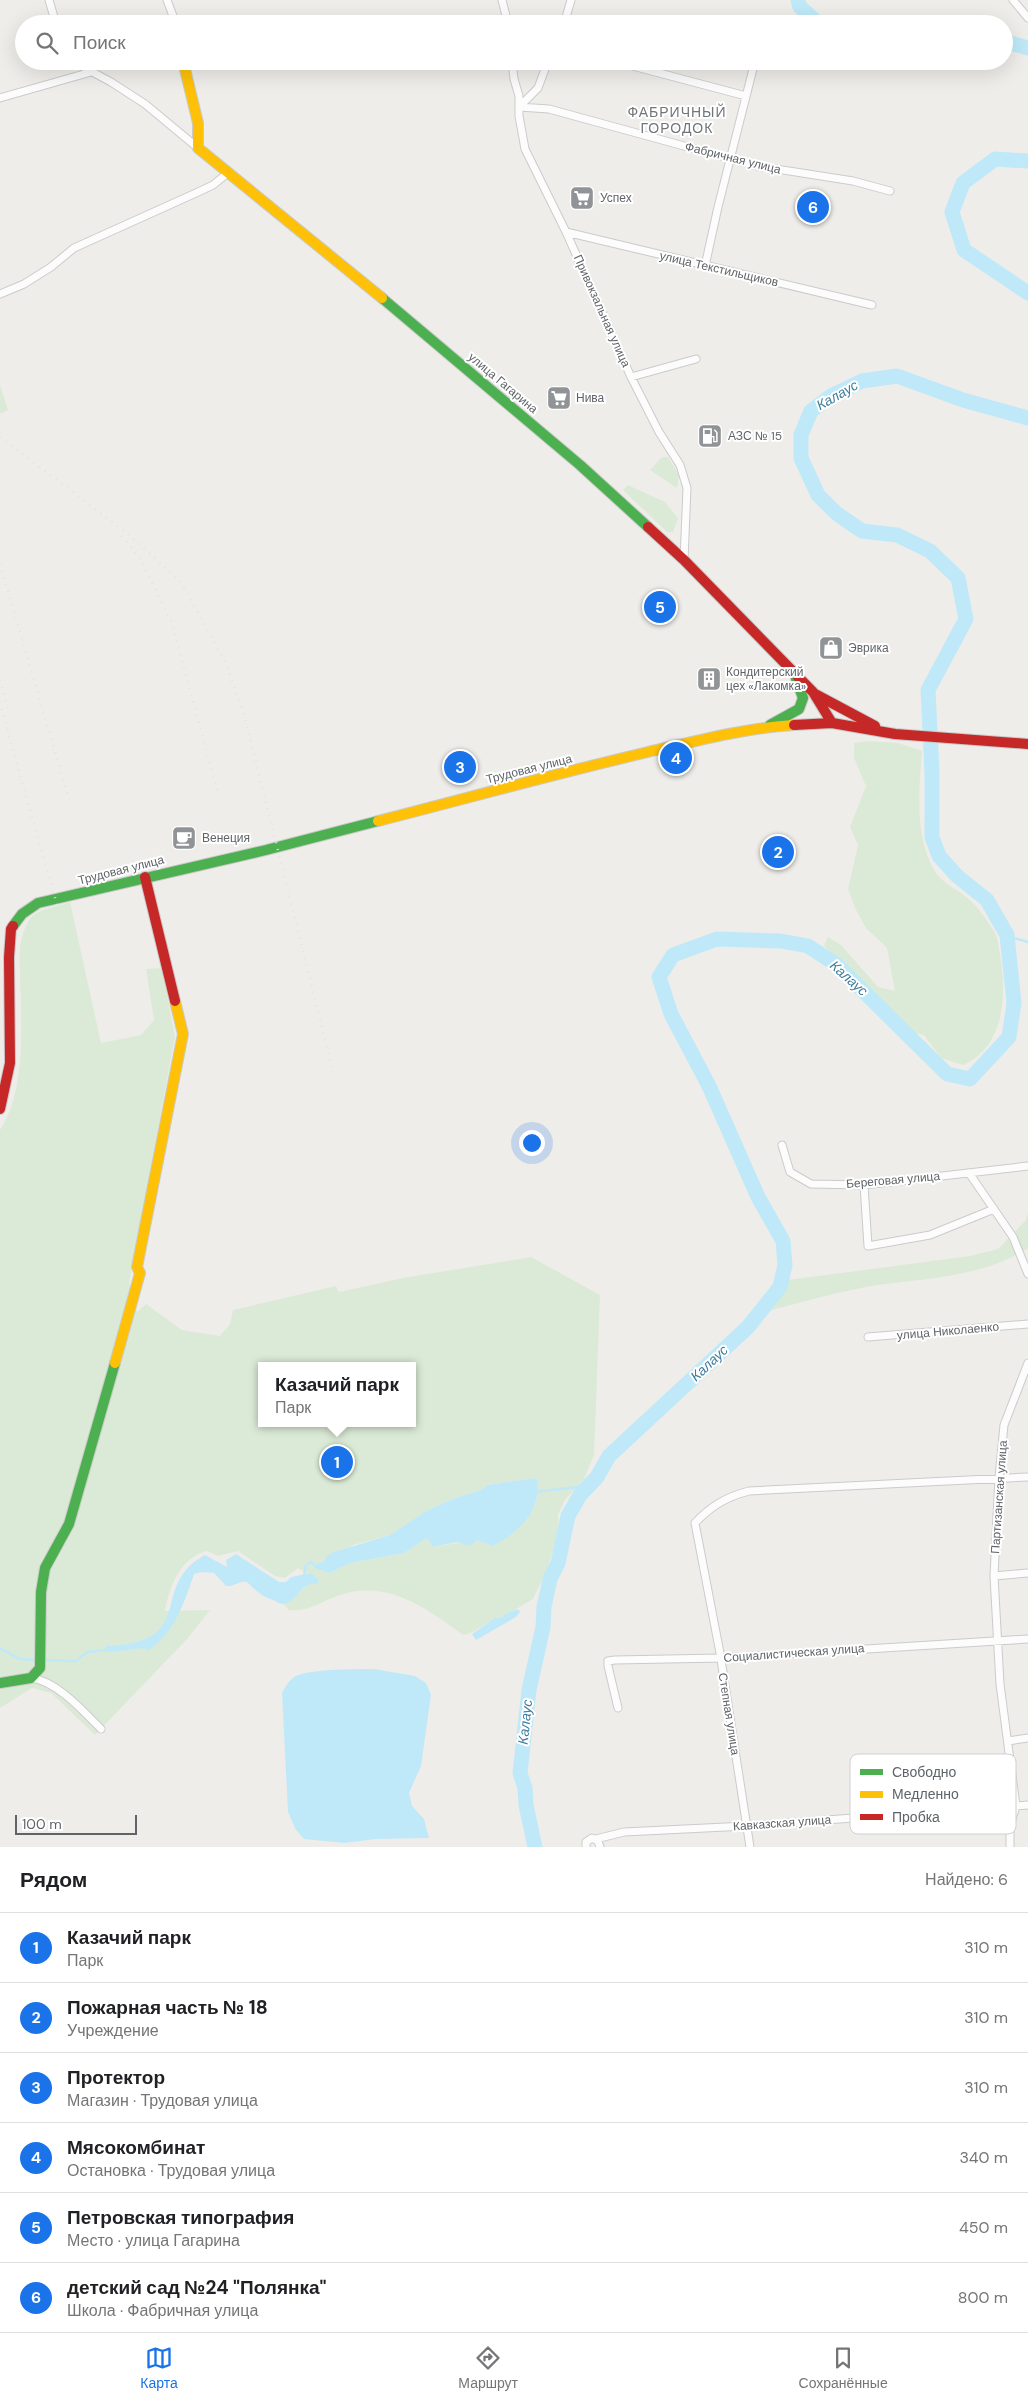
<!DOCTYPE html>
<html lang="ru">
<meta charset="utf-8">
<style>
body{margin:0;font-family:"DM Sans",sans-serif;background:#f2f2f2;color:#202124}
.scale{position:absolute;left:15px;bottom:12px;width:122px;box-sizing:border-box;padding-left:5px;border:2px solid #5f6468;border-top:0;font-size:14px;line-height:18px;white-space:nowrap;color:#5f6468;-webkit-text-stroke:4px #fff;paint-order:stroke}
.you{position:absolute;left:531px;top:1142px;width:18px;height:18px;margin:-12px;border:4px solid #fff;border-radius:50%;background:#1a73e8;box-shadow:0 0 0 8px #1a73e833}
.badge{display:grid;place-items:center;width:32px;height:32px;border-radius:50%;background:#1a73e8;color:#fff;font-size:16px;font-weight:700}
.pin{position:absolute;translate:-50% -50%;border:2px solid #fff;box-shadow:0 1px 5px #0006}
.popup{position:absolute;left:258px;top:1362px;width:158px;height:65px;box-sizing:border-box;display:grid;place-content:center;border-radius:0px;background:#fff;filter:drop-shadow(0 1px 4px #0005);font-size:16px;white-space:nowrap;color:#757577}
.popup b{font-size:19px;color:#202124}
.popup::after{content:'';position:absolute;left:50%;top:100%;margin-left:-10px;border:10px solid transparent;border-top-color:#fff}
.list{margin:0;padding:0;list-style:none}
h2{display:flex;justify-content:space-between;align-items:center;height:65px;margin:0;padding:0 20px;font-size:21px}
h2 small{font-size:16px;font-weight:400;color:#757577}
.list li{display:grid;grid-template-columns:32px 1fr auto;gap:15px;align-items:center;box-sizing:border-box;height:70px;padding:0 20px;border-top:1px solid #e0e0e0}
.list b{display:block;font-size:19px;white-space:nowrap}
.list p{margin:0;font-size:16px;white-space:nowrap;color:#757577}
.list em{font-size:16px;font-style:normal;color:#757577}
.icon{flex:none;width:28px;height:28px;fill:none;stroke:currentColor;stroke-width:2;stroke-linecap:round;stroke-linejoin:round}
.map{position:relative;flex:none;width:1028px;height:1847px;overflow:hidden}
.search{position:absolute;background:#fff;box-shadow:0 5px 20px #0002;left:15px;right:15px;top:15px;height:55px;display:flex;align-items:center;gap:12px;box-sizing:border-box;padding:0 18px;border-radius:28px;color:#757577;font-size:19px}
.sheet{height:485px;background:#fff}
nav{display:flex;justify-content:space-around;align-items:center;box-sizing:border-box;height:70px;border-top:1px solid #e0e0e0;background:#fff;font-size:14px;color:#757577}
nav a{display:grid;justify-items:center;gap:2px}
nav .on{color:#1a73e8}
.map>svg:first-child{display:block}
.green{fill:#dbead6;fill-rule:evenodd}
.water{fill:#bfe9f8}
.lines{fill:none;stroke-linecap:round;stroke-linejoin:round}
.stream{stroke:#bfe9f8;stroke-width:2.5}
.river{stroke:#bfe9f8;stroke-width:15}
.street-casing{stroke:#cbcbca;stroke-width:9}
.fast-casing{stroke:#c9cac9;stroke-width:12}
.slow-casing{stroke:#c9cac9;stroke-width:12}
.jam-casing{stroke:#c9cac9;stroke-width:12}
.street{stroke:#fdfcfc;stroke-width:7}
.fast{stroke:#4caf50;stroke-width:10}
.slow{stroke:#ffc107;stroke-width:10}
.jam{stroke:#c62828;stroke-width:10}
.rail{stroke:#e3e3e3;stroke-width:2.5;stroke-dasharray:1 6;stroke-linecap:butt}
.labels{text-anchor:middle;stroke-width:4;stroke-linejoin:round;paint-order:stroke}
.street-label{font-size:12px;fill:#5f6468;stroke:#fff}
.poi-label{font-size:12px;fill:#5f6468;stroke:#fff;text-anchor:start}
.neighbourhood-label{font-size:14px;letter-spacing:1px;fill:#70767a;stroke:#fff}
.water-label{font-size:14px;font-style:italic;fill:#3f7d9f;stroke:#fff}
.key{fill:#fff;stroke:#cfd0d2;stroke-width:1}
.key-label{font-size:14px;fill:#5f6468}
</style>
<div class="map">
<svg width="1028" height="1847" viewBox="0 0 1028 1847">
<rect width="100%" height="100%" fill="#efedea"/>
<path class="green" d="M0,385L8,410L1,414L0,412Z
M662,457H668L679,475L677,488L650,470Z
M628,485L665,502L678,518L673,532H667L623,490Z
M866,741L898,743L922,751C919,788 915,829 931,864C941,886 956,886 972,902C980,910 989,923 995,933C998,939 999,948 1000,955C1007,994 1005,1047 963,1065L941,1058L924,1035L915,1033L824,946L828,937L841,945L878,987L895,991L887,948L866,928L856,910L848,889L858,845L850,827L866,786L854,758V743Z
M70,902L101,1043L141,1035L154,1020L146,969L162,968L175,1037L129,1283L137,1312L146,1304L182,1330L220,1336L230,1324L233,1310L336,1286L339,1292L403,1278L531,1257L600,1295L594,1455L584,1479L565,1500L558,1515L559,1531L547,1570L533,1599L501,1618C487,1619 478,1633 463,1635C427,1608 387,1579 340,1595C321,1601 310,1612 289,1610L284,1604L310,1583L311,1573H306L298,1568L285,1578L275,1576L238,1551L218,1556L207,1551C180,1558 170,1585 165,1611L210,1610L187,1639L95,1735L51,1693L32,1688L0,1708V1130C31,1084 18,1002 20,947C28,908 36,913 70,902ZM262,1366H412V1423H262ZM537,1478C544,1509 517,1534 492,1546L477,1540L433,1547L427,1538L404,1553L350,1563L330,1573L314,1564L325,1562L353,1545L390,1535L426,1511L455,1498L481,1490L487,1485Z
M1028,1211V1248C982,1278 924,1278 871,1286C837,1292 804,1302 771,1310L788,1280L970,1256L998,1249L1026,1220Z"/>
<path class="water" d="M537,1478C543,1510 518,1534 492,1546L477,1540L470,1546L457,1542L433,1547L427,1538L404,1553L350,1563L330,1573L314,1568V1564L324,1562L327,1556L334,1552L390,1535L426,1511L455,1498L481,1490L487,1485Z
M236,1554L279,1582H286L291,1577L311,1573L319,1580L317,1584C300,1582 297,1602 284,1604C279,1604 276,1601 273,1600C262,1597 255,1590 247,1582C239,1580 234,1587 226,1586L214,1573L202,1572L194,1574C185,1601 174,1634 149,1650C136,1645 118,1655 105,1651L106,1646C200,1643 147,1586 205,1555L227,1567L226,1560Z
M518,1609L520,1612L516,1617L476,1640L472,1634L495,1618H501L507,1613Z
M374,1669L415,1676L426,1683L431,1695L421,1766L409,1793L412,1806L424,1819L429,1838L376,1839L344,1843L304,1839L296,1830L288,1812L282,1693C286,1686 290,1678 298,1675C317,1669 353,1669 374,1669Z"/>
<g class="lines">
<path class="stream" d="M1007,936L1028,942
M534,1492L587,1486
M304,1576L306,1565L311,1562L315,1565
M0,1648L20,1659L38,1660
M44,1660L76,1661L87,1652L107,1650"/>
<path class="river" d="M798,0L800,7L819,24
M1004,41L1028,48
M1028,161L995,159L963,183L952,212L964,250L1028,293
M535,1847L526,1805L525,1788L520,1773L529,1690L543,1627L544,1607L550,1579L558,1563L568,1516L580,1495L597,1477L609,1456L748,1327L780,1287L785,1265L783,1241L758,1197L709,1086L671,1014L659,977L673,955L717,939L781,941L808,946L837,965L947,1074L970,1079L1009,1037L1014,1003L1007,935L987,900L957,876L939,856L932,837V772L928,690L966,619L958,578L930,551L897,535L862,531L836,513L818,495L801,458V435L811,411L831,396L862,381L897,376L963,400L1028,418"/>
<defs>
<path id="street" d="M49,0L56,24
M167,0L176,24
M502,0L508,24
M1013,0L1028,18
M564,24L571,0
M72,61L111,82L145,104L198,148
M512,61L514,79L519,96V116L525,149L566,232L631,377L659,432L680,465L687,488L684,560
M614,61L746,96
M0,98L91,72
M519,107L549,109L757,166L853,181L890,191
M519,107L538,88L548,61
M566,232L872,305
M705,266L718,207L755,61
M0,294L24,284L51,267L74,248L196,193L213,185L229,172
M631,377L696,359
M782,1145L790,1172L811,1184L864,1185L1028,1166
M969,1173L1013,1237L1028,1274
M864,1185L868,1246L930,1235L994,1209
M868,1337L1028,1324
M994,1576L1028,1573
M31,1678C57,1681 83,1711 101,1729
M618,1708L608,1666V1661L615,1660L721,1658L1028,1639
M1008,1741L1028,1738
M596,1839L624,1832L746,1826L1028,1805
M586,1847V1842L592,1838L598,1841L600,1847
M750,1847L720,1653L695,1523C711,1506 726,1497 749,1491L1028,1477
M1010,1847V1826L1016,1806L1000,1684L994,1576L999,1477L1004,1425L1028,1363"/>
<path id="fast" d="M382,298L580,465L648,527
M770,725L799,709L803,698L796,679
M13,926L22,914L38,903L266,850L378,821
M0,1683L31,1678L40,1668L41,1592L45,1568L69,1524L115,1363"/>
<path id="slow" d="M183,61L198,123V148L382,298
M378,821C468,798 558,773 648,752C696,741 745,728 794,725
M115,1363L140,1273L137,1267L183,1034L175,1001"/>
<path id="jam" d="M648,527L684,560L813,692L832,723
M815,694L875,726
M794,725L832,723L895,734L1028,744
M145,877L175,1001
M0,1109L10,1063L9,957L11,929L13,926"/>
</defs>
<use href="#street" class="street-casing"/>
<use href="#fast" class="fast-casing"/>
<use href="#slow" class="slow-casing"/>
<use href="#jam" class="jam-casing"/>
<use href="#street" class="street"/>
<use href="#fast" class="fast"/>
<use href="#slow" class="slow"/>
<use href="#jam" class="jam"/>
<path class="rail" d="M0,437L128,534L181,582L225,662L243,710L332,1067
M122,536L139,557L172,623L218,794
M0,564L68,796
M0,680L8,709
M0,702C15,757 30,811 46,866C58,908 71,952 78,995C105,1155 80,1340 0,1482"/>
</g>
<defs>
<symbol id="supermarket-square" viewBox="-11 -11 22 22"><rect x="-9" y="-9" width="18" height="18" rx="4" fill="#919496" stroke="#fff"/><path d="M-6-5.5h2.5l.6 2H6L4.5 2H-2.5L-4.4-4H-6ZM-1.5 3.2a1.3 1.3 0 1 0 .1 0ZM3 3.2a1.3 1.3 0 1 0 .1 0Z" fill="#fff"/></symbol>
<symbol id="fuel-square" viewBox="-11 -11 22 22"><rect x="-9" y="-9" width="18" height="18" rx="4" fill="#919496" stroke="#fff"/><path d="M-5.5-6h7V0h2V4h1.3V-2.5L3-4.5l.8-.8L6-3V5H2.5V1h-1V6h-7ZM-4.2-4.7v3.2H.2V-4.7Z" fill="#fff"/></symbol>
<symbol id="shop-square" viewBox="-11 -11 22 22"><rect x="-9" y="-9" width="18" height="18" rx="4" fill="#919496" stroke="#fff"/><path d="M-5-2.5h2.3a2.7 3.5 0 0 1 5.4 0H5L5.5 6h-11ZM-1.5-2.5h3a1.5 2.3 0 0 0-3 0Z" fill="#fff"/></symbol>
<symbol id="building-square" viewBox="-11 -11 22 22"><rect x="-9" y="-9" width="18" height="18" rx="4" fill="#919496" stroke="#fff"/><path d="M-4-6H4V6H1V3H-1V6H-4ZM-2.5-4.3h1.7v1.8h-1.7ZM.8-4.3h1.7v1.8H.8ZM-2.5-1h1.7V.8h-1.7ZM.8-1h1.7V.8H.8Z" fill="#fff"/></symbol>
<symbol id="cafe-square" viewBox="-11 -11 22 22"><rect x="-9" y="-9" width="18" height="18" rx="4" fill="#919496" stroke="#fff"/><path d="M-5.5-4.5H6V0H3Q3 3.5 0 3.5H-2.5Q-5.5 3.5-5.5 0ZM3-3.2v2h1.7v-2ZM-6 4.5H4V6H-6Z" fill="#fff"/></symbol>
</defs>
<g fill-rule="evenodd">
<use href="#supermarket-square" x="568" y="184" width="28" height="28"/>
<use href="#supermarket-square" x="545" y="384" width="28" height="28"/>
<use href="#fuel-square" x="696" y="422" width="28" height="28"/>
<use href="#shop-square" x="817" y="634" width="28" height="28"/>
<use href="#building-square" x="695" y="665" width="28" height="28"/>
<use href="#cafe-square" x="170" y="824" width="28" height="28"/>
</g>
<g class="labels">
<g class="street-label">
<text transform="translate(733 158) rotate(14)" y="4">Фабричная улица</text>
<text transform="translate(719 269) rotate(13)" y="4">улица Текстильщиков</text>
<text transform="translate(602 311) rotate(66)" y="4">Привокзальная улица</text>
<text transform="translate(503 383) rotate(40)" y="4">улица Гагарина</text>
<text transform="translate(529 769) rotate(-14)" y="4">Трудовая улица</text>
<text transform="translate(121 870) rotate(-14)" y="4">Трудовая улица</text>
<text transform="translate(893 1180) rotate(-5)" y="4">Береговая улица</text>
<text transform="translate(948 1331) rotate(-5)" y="4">улица Николаенко</text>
<text transform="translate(999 1497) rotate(-86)" y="4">Партизанская улица</text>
<text transform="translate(794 1653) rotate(-4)" y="4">Социалистическая улица</text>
<text transform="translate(729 1714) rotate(81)" y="4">Степная улица</text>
<text transform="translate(782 1823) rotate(-4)" y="4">Кавказская улица</text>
</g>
<g class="poi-label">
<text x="600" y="202">Успех</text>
<text x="576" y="402">Нива</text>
<text x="728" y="440">АЗС № 15</text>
<text x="848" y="652">Эврика</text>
<text x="726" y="676">Кондитерский<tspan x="726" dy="14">цех «Лакомка»</tspan></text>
<text x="202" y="842">Венеция</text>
</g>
<g class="neighbourhood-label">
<text x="677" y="117">ФАБРИЧНЫЙ<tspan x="677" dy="16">ГОРОДОК</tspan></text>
</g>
<g class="water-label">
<text transform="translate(837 395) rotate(-30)" y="5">Калаус</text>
<text transform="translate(849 978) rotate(42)" y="5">Калаус</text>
<text transform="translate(709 1363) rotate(-43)" y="5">Калаус</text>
<text transform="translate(525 1722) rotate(-84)" y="5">Калаус</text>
</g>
</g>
<rect x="850" y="1754" width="166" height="80" rx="8" class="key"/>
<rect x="860" y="1769" width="23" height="6" fill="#4caf50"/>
<rect x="860" y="1791" width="23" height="7" fill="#ffc107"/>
<rect x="860" y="1814" width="23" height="6" fill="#c62828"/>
<g class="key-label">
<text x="892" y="1777">Свободно</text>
<text x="892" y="1799">Медленно</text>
<text x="892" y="1822">Пробка</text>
</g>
</svg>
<div class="scale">100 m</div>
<div class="you"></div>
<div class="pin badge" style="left:337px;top:1462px">1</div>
<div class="popup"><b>Казачий парк</b>Парк</div>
<div class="pin badge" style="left:778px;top:852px">2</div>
<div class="pin badge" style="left:460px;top:767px">3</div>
<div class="pin badge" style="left:676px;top:758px">4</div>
<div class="pin badge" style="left:660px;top:607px">5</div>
<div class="pin badge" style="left:813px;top:207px">6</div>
<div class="search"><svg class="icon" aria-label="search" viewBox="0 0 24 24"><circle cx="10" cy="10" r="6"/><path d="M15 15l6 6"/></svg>Поиск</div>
</div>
<section class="sheet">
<h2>Рядом<small>Найдено: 6</small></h2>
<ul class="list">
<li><span class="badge">1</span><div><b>Казачий парк</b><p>Парк</p></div><em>310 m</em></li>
<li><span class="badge">2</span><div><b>Пожарная часть № 18</b><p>Учреждение</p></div><em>310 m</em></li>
<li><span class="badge">3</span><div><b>Протектор</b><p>Магазин · Трудовая улица</p></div><em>310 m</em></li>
<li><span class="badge">4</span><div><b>Мясокомбинат</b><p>Остановка · Трудовая улица</p></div><em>340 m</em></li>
<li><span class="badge">5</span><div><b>Петровская типография</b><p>Место · улица Гагарина</p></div><em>450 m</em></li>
<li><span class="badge">6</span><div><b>детский сад №24 &quot;Полянка&quot;</b><p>Школа · Фабричная улица</p></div><em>800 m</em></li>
</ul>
</section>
<nav>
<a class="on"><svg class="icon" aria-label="map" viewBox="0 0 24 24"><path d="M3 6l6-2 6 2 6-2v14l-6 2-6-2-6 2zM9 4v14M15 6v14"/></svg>Карта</a>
<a><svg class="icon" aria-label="directions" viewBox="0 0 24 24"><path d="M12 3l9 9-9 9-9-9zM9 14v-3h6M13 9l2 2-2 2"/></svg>Маршрут</a>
<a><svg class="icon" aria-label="saved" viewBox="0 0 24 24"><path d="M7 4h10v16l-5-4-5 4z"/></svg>Сохранённые</a>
</nav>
